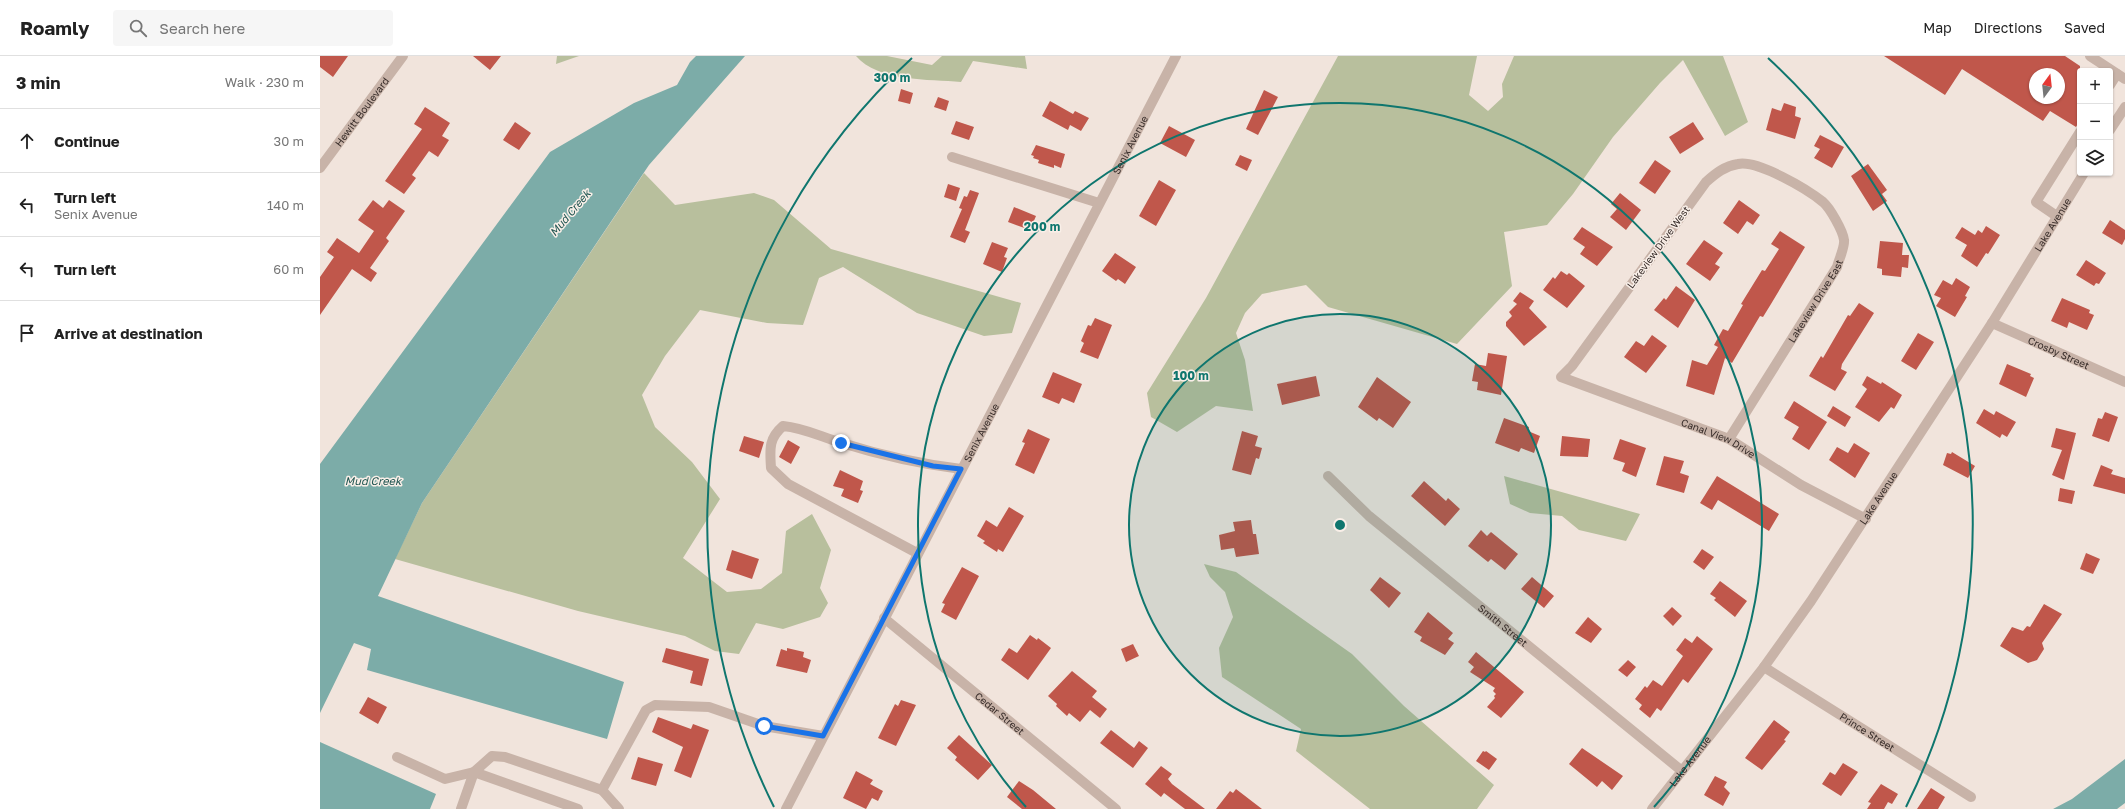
<!DOCTYPE html>
<meta charset="utf-8">
<style>
body{margin:0;font-family:"Golos Text",sans-serif;background:#f6f6f6;color:#222}
.controls{position:absolute;right:12px;top:12px;display:grid;overflow:hidden;border-radius:4px;box-shadow:0 1px 3px #0004}
.controls button{width:36px;height:36px;display:grid;place-items:center;padding:0;border:0;border-bottom:1px solid #e0e0e0;background:#fff;color:#222;font:20px sans-serif}
.compass{position:absolute;left:1709px;top:12px;width:36px;height:36px;border-radius:50%;background:#fff;box-shadow:0 1px 3px #0004;rotate:15deg}
.stop{position:absolute;width:12px;height:12px;margin:-9px;border:3px solid #1a73e8;border-radius:50%;background:#fff}
.stop.end{background:#1a73e8;border-color:#fff;box-shadow:0 1px 4px #0008}
.list{margin:0;padding:0;list-style:none}
h2{display:flex;justify-content:space-between;align-items:center;height:52px;margin:0;padding:0 16px;font-size:17px}
h2 small{font-size:13px;font-weight:400;color:#767676}
.list li{display:grid;grid-template-columns:26px 1fr auto;gap:12px;align-items:center;box-sizing:border-box;height:64px;padding:0 16px;border-top:1px solid #e0e0e0}
.list b{display:block;font-size:15px;white-space:nowrap}
.list p{margin:0;font-size:13px;white-space:nowrap;color:#767676}
.list em{font-size:13px;font-style:normal;color:#767676}
.icon{flex:none;width:22px;height:22px;fill:none;stroke:currentColor;stroke-width:2;stroke-linecap:round;stroke-linejoin:round}
.map{position:relative;flex:none;width:1805px;height:753px;overflow:hidden}
header{display:flex;align-items:center;gap:24px;box-sizing:border-box;height:56px;padding:0 20px;background:#fff;border-bottom:1px solid #e0e0e0}
header strong{font-size:19px}
nav{display:flex;gap:22px;margin-inline-start:auto;font-size:14px}
.search{width:280px;height:36px;background:#f6f6f6;display:flex;align-items:center;gap:10px;box-sizing:border-box;padding:0 14px;border-radius:4px;color:#767676;font-size:15px}
main{display:flex}
aside{flex:1;background:#fff}
.map>svg:first-child{display:block}
.green{fill:#b8bf9d}
.water{fill:#7caca8}
.building{fill:#c0574b;fill-rule:evenodd}
.lines{fill:none;stroke-linecap:round;stroke-linejoin:round}
.minor{stroke:#c8b3a8;stroke-width:10}
.route{stroke:#1a73e8;stroke-width:5}
.ring{fill:none;stroke:#0f766e;stroke-width:2}
.labels{text-anchor:middle;stroke-width:3;stroke-linejoin:round;paint-order:stroke}
.street-label{font-size:10px;fill:#362b28;stroke:#f9efe8}
.water-label{font-size:11px;font-style:italic;fill:#205551;stroke:#f9efe8}
.centre{fill:#0f766e;stroke:#f9efe8;stroke-width:2}
.ring-label{font-size:12px;text-anchor:middle;font-weight:bold;fill:#0f766e;stroke:#f9efe8;stroke-width:3;stroke-linejoin:round;paint-order:stroke}
</style>
<header>
<strong>Roamly</strong>
<div class="search"><svg class="icon" aria-label="search" viewBox="0 0 24 24"><circle cx="10" cy="10" r="6"/><path d="M15 15l6 6"/></svg>Search here</div>
<nav><a>Map</a><a>Directions</a><a>Saved</a></nav>
</header>
<main>
<aside>
<h2>3 min<small>Walk · 230 m</small></h2>
<ul class="list">
<li><svg class="icon" aria-label="ahead" viewBox="0 0 24 24"><path d="M12 20V5M6 11l6-6 6 6"/></svg><div><b>Continue</b></div><em>30 m</em></li>
<li><svg class="icon" aria-label="left" viewBox="0 0 24 24"><path d="M17 20v-9H6M10 6l-5 5 5 5"/></svg><div><b>Turn left</b><p>Senix Avenue</p></div><em>140 m</em></li>
<li><svg class="icon" aria-label="left" viewBox="0 0 24 24"><path d="M17 20v-9H6M10 6l-5 5 5 5"/></svg><div><b>Turn left</b></div><em>60 m</em></li>
<li><svg class="icon" aria-label="arrive" viewBox="0 0 24 24"><path d="M6 21V4h12l-3 4 3 4H6"/></svg><div><b>Arrive at destination</b></div></li>
</ul>
</aside>
<div class="map">
<svg width="1805" height="753" viewBox="0 0 1805 753">
<rect width="100%" height="100%" fill="#f1e4dc"/>
<path class="green" d="M237,0H259L236,8Z
M536,0H567L612,9L622,0H705L707,13L653,5L641,26C609,23 558,26 536,0Z
M1018,0H1157L1149,39L1168,55L1183,41L1182,28L1194,0H1403L1428,66L1405,80L1363,4L1340,27L1293,81L1253,138L1227,169L1184,176L1192,230L1137,288L1008,251L986,229L942,238L925,257L916,277L925,304L933,355L896,350L857,376L831,361L827,337L886,242Z
M324,117L355,149L434,137L454,144L511,193L701,247L692,277L664,280L597,257L523,211L499,222L483,269L447,267L380,254L345,300L322,339L335,371L372,406L400,443L363,502L407,536L441,533L462,517L466,475L492,458L511,494L500,532L508,547L500,561L463,573L436,567L419,598L395,595L365,580L258,555L75,503L102,447Z
M1184,420L1320,458L1306,485L1259,474L1242,460L1210,457L1190,448Z
M884,508L916,516L1032,598L1084,650L1174,729L1157,753H1050L976,695L981,673L902,621L899,592L913,561L905,536L890,521Z"/>
<path class="water" d="M376,0H425L329,109L102,447L58,540L304,626L287,683L47,614L51,593L34,587L0,657V408L230,96L314,47L357,29L370,6Z
M0,686L116,738L110,753H0Z
M1805,703V747L1797,753H1733L1752,743Z"/>
<path class="building" d="M0,0H28L13,21L0,11Z
M153,0H181L170,14Z
M1564,0H1745L1760,10V64L1756,71L1730,55L1723,65L1642,13L1625,39ZM1715,18H1739V42H1715Z
M581,33L593,37L590,48L578,45Z
M944,34L958,41L938,79L926,73Z
M618,41L629,45L626,55L614,51Z
M730,45L753,58L755,55L769,62L761,75L750,69L748,74L722,60Z
M1464,47L1476,51L1475,60L1481,62L1475,83L1446,74L1452,52L1461,55Z
M105,51L130,67L122,80L129,84L118,101L109,95L92,119L96,122L84,138L65,125L102,73L94,68Z
M636,65L654,71L649,84L631,78Z
M195,66L211,77L199,94L183,84Z
M1373,66L1384,83L1360,98L1349,81Z
M849,70L875,84L866,101L840,87Z
M1500,79L1524,91L1512,112L1494,102L1500,93L1494,90Z
M716,89L745,98L741,112L734,109V112L718,107L719,104L713,102L714,100L711,99Z
M920,99L932,104L927,115L915,109Z
M1335,104L1351,115L1335,138L1319,127Z
M1548,108L1567,134L1562,138L1567,145L1553,155L1531,120Z
M839,124L856,134L836,170L819,160Z
M628,128L640,132L636,145L624,141Z
M650,134L659,137L645,174L650,176L645,187L630,181L642,153L639,152L644,140L647,141Z
M1300,137L1321,154L1306,174L1290,161L1297,153L1291,148Z
M53,144L63,152L69,144L85,155L66,182L69,185L50,212L57,217L51,226L32,213L0,259V221L14,201L7,196L17,182L39,197L54,175L38,164Z
M1419,144L1440,159L1433,169L1427,165L1418,178L1403,167Z
M694,151L716,160L710,174L688,166Z
M1790,164L1805,174V183L1802,189L1782,177Z
M1666,170L1680,179L1668,198L1666,197L1657,211L1641,200L1647,189L1635,182L1642,171L1655,179L1658,174L1662,177Z
M1262,171L1293,191L1277,210L1260,198L1265,191L1253,183Z
M1460,175L1485,191L1451,248L1443,261L1440,260L1412,307L1405,302L1394,339L1366,330L1372,304L1387,309L1398,291L1394,289L1403,273L1408,275L1423,249L1421,248L1442,214L1445,215L1459,193L1451,188Z
M1384,184L1403,197L1395,208L1400,211L1390,225L1366,208Z
M1560,185L1583,187L1582,199H1589L1588,212L1582,211L1581,221L1562,219V213L1557,212Z
M672,186L688,192L684,201L687,202L682,216L663,208Z
M795,197L816,211L805,228L798,223L796,225L782,215Z
M1766,204L1786,217L1779,228L1776,227L1774,230L1756,219Z
M1241,215L1247,219L1249,217L1265,230L1247,252L1223,234L1233,221L1235,223Z
M1636,222L1650,231L1645,240L1647,241L1635,261L1616,250L1621,242L1614,239L1623,224L1632,229Z
M1356,230L1375,244L1358,272L1334,254L1344,242L1346,244Z
M1200,236L1214,245L1209,252L1227,271L1204,290L1186,270V266L1192,260L1189,256L1197,248L1193,245Z
M1742,242L1770,254L1769,257L1774,259L1767,274L1749,266L1747,272L1731,265Z
M1539,247L1554,257L1522,308L1521,313L1527,316L1515,335L1489,320L1501,300L1503,302L1528,259L1530,260Z
M775,262L792,269L778,303L760,296L764,287L761,285L768,269L771,270Z
M1598,277L1614,286L1596,314L1581,305Z
M1332,279L1347,290L1326,317L1304,301L1316,285L1324,290Z
M1168,297L1187,300L1181,339L1157,334L1158,326L1152,325L1155,308L1166,310Z
M1687,308L1711,318L1710,320L1714,322L1706,341L1679,328Z
M733,316L762,328L754,347L742,342L739,348L722,341Z
M996,320L1000,340L962,349L957,328Z
M1547,320L1561,328L1562,326L1582,339L1574,353L1571,351L1559,366L1535,351L1547,333L1542,329Z
M1057,321L1091,346L1073,372L1059,362L1057,365L1038,351Z
M1474,345L1507,366L1489,394L1472,383L1479,371L1464,362Z
M1513,350L1531,361L1525,371L1507,360Z
M1664,353L1674,359L1676,355L1696,366L1687,381L1682,378L1680,382L1656,367Z
M1785,356L1798,361L1789,386L1772,380L1778,362L1782,363Z
M1184,362L1209,371L1208,375L1220,380L1214,397L1201,392L1199,396L1175,387Z
M1736,372L1756,377L1744,424L1732,419L1742,394L1731,391Z
M708,373L730,383L714,418L695,409L705,387L702,386Z
M922,375L938,380L935,390L942,392L939,403L936,402L931,419L912,414Z
M424,380L444,386L439,402L419,395Z
M1242,380L1270,383L1268,401L1240,400Z
M1300,383L1326,392L1316,421L1302,415L1305,407L1293,403Z
M468,384L480,391L471,408L459,401Z
M1534,387L1550,397L1535,422L1509,404L1517,391L1528,397Z
M1632,396L1655,410L1648,422L1623,409L1627,397L1631,398Z
M1344,400L1364,405L1360,417L1369,420L1364,437L1336,429Z
M1781,409L1793,414L1791,418L1805,422V438L1773,430Z
M520,414L543,425L540,434L543,435L538,447L521,440L524,433L513,430Z
M1397,420L1459,458L1449,475L1398,444L1392,454L1380,447Z
M1104,425L1126,445L1128,442L1140,453L1125,470L1091,440Z
M1740,432L1755,435L1752,448L1738,445Z
M689,451L704,460L683,496L678,493L677,496L663,487L665,485L657,480L666,464L677,471Z
M931,464L933,478H936L939,498L916,501L914,492L901,494L899,479L915,475L913,466Z
M1161,474L1167,480L1171,476L1198,498L1185,514L1171,503L1168,506L1148,490Z
M1382,493L1394,501L1384,514L1373,506Z
M412,494L439,503L432,523L406,514Z
M1766,497L1780,503L1773,518L1760,513Z
M642,511L659,520L636,564L621,556L625,548L622,547Z
M1060,521L1081,537L1069,552L1050,534Z
M1212,521L1234,540L1224,552L1201,533Z
M1400,525L1427,545L1415,561L1394,544L1396,542L1390,538Z
M1724,548L1742,558L1722,587L1724,593L1717,604L1708,607L1680,590L1692,571L1703,575L1707,570L1710,571Z
M1352,551L1362,560L1353,570L1343,560Z
M1108,556L1133,577L1128,583L1134,587L1125,599L1100,585L1102,581L1094,576Z
M1268,561L1282,573L1271,587L1255,577Z
M710,579L717,584L718,582L731,592L708,624L681,604L689,592L697,597Z
M1377,580L1393,593L1368,627L1363,623L1341,655L1337,652L1330,662L1319,653L1322,649L1315,643L1325,630L1327,632L1333,624L1342,630L1363,600L1356,594L1365,582L1372,587Z
M813,588L819,600L806,606L801,593Z
M346,592L389,603L382,630L370,627L373,615L342,606Z
M467,592L484,596L483,601L491,604L487,617L456,610L461,593L467,595Z
M1156,596L1204,636L1181,662L1167,651L1175,642L1174,640L1176,638L1173,635L1175,632L1150,616L1154,611L1148,606Z
M1308,604L1316,611L1307,621L1298,614Z
M752,615L777,635L772,641L787,653L780,662L770,654L760,666L749,657L747,660L736,650L737,648L728,640Z
M48,641L67,651L58,668L39,657Z
M581,644L596,649L576,690L558,682L575,648L578,650Z
M338,661L371,673L373,668L389,674L371,722L354,715L363,691L332,676Z
M1454,664L1470,676L1464,684L1466,685L1442,714L1425,702Z
M791,674L814,692L819,685L828,692L813,712L780,687Z
M639,679L672,709L658,724L635,704L637,701L627,692Z
M1262,692L1303,720L1292,734L1282,725L1277,731L1249,708Z
M1163,695L1165,696L1166,695L1177,703L1169,714L1156,705Z
M318,701L343,708L336,730L311,723Z
M1523,707L1538,716L1521,740L1502,728L1510,716L1515,719Z
M841,710L852,718L848,723L852,728L885,753H865L844,737L841,741L825,728Z
M536,715L553,724L550,728L563,735L558,745L552,742L546,753L523,742Z
M1395,720L1407,726L1404,731L1410,737L1403,750L1384,739Z
M699,725L713,734L736,753H702L687,741Z
M1561,728L1578,738L1572,748L1568,746L1564,753H1547L1551,747L1548,746Z
M1611,732L1625,741L1618,753H1597Z
M916,733L942,753H896L910,735L913,737Z"/>
<g class="lines">
<g class="minor">
<path d="M1770,0L1805,23"/>
<path d="M1790,29L1797,18"/>
<path d="M1790,74L1805,51"/>
<path d="M632,101L779,147"/>
<path id="s1" d="M0,112L83,0"/>
<path d="M1738,161L1716,146L1760,76"/>
<path id="s2" d="M1672,267L1805,326"/>
<path id="s3" d="M1409,383L1517,211C1519,203 1525,191 1524,184C1523,175 1510,152 1503,146C1487,133 1438,104 1418,108C1405,110 1396,117 1386,126L1252,310L1241,321L1409,383L1481,429L1546,463"/>
<path id="s4" d="M1008,420L1049,460L1362,715"/>
<path d="M597,497L468,428L451,412C450,394 448,383 463,370C485,372 501,381 522,387C560,399 601,408 641,413"/>
<path id="s5" d="M564,562L796,753"/>
<path id="s6" d="M1444,611L1651,741"/>
<path d="M77,701L125,723L154,716L258,753"/>
<path d="M282,734L326,654L335,649L389,651L444,670L503,680"/>
<path d="M141,753L154,716L172,700L185,701L282,734L299,753"/>
<path id="s7" d="M466,753L856,0"/>
<path id="s8" d="M1332,753L1444,611L1491,545L1672,267L1764,117"/>
</g>
</g>
<g class="lines">
<path class="route" d="M444,670L503,680L641,413L613,410L521,387"/>
</g>
<circle cx="1020" cy="469" r="211" fill="#0f766e" fill-opacity=".12"/>
<g class="ring">
<circle cx="1020" cy="469" r="211"/>
<path d="M706 751A422 422 0 1 1 1334 751"/>
<path d="M454 751A633 633 0 0 1 592 2M1448 2A633 633 0 0 1 1586 751"/>
</g>
<g class="labels">
<g class="street-label">
<text dy="4" stroke="none"><textPath href="#s1" startOffset="70">Hewitt Boulevard</textPath></text>
<text dy="4" stroke="none"><textPath href="#s7" startOffset="748">Senix Avenue</textPath></text>
<text dy="4" stroke="none"><textPath href="#s8" startOffset="709">Lake Avenue</textPath></text>
<text transform="translate(1338 191) rotate(-54)" y="4">Lakeview Drive West</text>
<text dy="4" stroke="none"><textPath href="#s3" startOffset="163">Lakeview Drive East</textPath></text>
<text dy="4" stroke="none"><textPath href="#s2" startOffset="73">Crosby Street</textPath></text>
<text dy="4" stroke="none"><textPath href="#s7" startOffset="424">Senix Avenue</textPath></text>
<text dy="4" stroke="none"><textPath href="#s3" startOffset="819">Canal View Drive</textPath></text>
<text dy="4" stroke="none"><textPath href="#s8" startOffset="385">Lake Avenue</textPath></text>
<text dy="4" stroke="none"><textPath href="#s4" startOffset="230">Smith Street</textPath></text>
<text dy="4" stroke="none"><textPath href="#s5" startOffset="150">Cedar Street</textPath></text>
<text dy="4" stroke="none"><textPath href="#s6" startOffset="122">Prince Street</textPath></text>
<text dy="4" stroke="none"><textPath href="#s8" startOffset="61">Lake Avenue</textPath></text>
</g>
<g class="water-label">
<text transform="translate(250 157) rotate(-50)" y="4">Mud Creek</text>
<text x="53" y="429">Mud Creek</text>
</g>
</g>
<circle cx="1020" cy="469" r="6" class="centre"/>
<g class="ring-label">
<text x="572" y="26">300 m</text>
<text x="722" y="175">200 m</text>
<text x="871" y="324">100 m</text>
</g>
</svg>
<div class="controls">
<button>+</button>
<button>−</button>
<button><svg class="icon" aria-label="layers" viewBox="0 0 24 24"><path d="M12 4l9 5-9 5-9-5zM3 14l9 5 9-5"/></svg></button>
</div>
<svg class="compass" viewBox="-18 -18 36 36"><path d="M0-13l5 13h-10z" fill="#e53935"/><path d="M0 13l5-13h-10z" fill="#767676"/></svg>
<div class="stop" style="left:444px;top:670px"></div>
<div class="stop end" style="left:521px;top:387px"></div>
</div>
</main>
